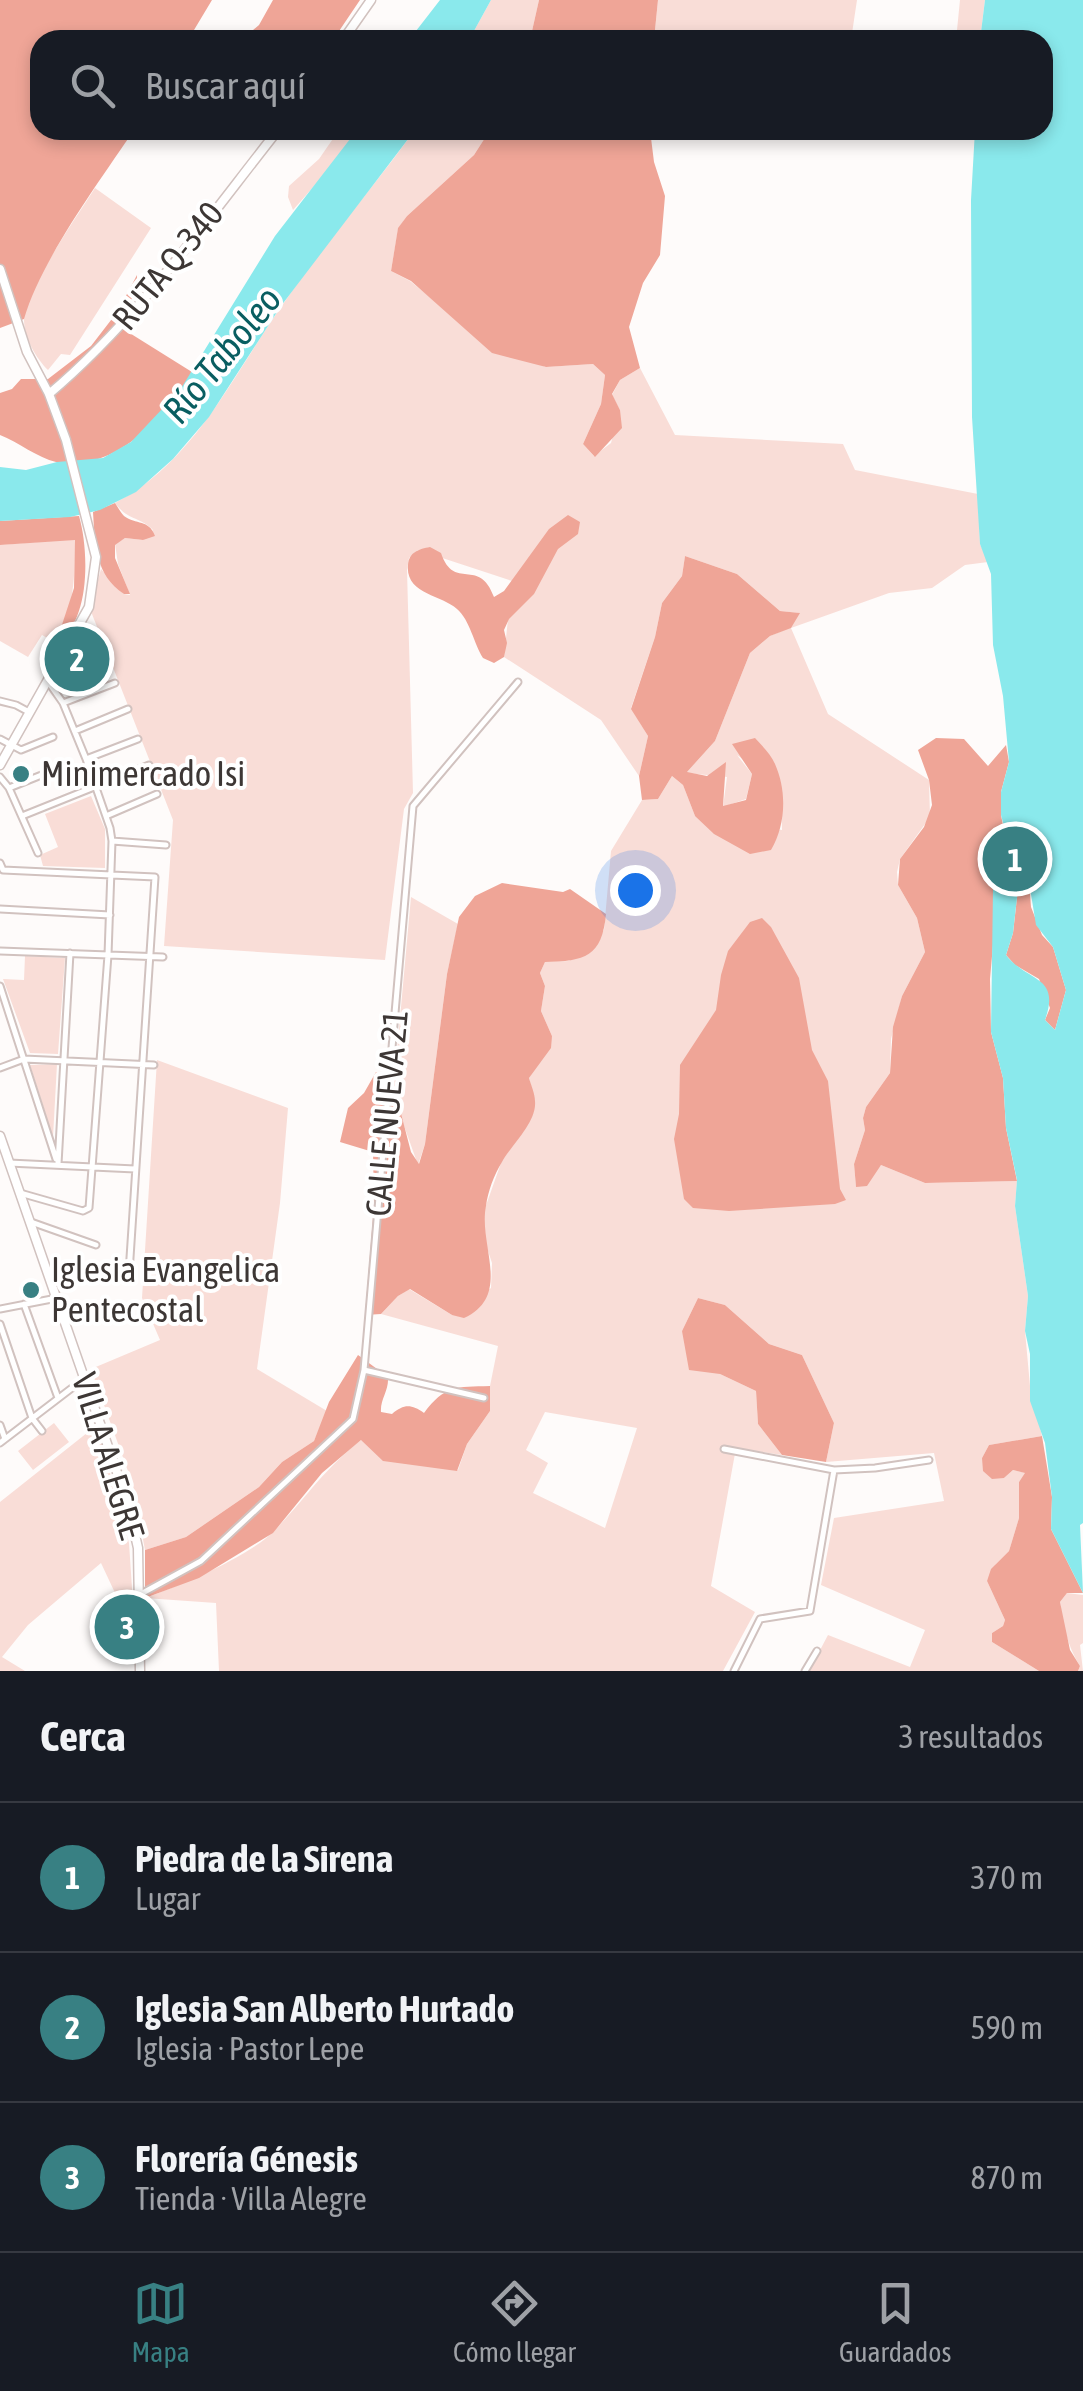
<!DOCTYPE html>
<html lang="es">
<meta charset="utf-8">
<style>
body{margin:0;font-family:"Asap Condensed",sans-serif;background:#20242c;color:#f1f3f6}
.you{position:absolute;left:635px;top:890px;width:35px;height:35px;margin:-25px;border:8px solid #fff;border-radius:50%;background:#1a73e8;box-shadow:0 0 0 15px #1a73e833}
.badge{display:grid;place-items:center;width:65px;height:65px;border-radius:50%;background:#388083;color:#fff;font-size:32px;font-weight:700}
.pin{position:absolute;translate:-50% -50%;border:5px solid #fff;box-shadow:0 2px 10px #0006}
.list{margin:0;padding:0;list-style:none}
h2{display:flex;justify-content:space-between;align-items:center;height:130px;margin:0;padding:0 40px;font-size:42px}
h2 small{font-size:32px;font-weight:400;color:#9ea1a6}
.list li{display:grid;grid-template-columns:65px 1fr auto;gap:30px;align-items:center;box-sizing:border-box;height:150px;padding:0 40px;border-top:2px solid #363941}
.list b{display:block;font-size:38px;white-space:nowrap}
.list p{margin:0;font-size:32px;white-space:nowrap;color:#9ea1a6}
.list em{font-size:32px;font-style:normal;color:#9ea1a6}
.icon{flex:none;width:55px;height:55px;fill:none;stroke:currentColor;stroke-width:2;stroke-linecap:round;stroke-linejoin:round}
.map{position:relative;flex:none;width:1083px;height:1671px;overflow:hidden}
.search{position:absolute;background:#171b24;box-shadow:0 5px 15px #0003;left:30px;right:30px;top:30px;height:110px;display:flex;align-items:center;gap:25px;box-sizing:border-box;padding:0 35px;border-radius:30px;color:#9ea1a6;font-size:38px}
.sheet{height:580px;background:#171b24}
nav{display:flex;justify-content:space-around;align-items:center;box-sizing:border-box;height:140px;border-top:2px solid #363941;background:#171b24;font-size:28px;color:#9ea1a6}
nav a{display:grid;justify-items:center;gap:5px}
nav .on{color:#388083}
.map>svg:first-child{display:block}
.green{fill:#f9ddd7;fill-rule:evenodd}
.forest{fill:#efa597}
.water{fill:#8ae9ec;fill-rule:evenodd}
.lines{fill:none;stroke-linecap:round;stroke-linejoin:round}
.street-casing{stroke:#d1c2bf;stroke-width:9}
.secondary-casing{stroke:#d1c2bf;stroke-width:11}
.street{stroke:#fff;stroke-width:5}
.secondary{stroke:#fff;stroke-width:8}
.poi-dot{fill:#388083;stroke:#fff;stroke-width:4}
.labels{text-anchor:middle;stroke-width:8;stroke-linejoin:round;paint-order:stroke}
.street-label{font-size:35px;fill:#3d3735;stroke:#fff}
.poi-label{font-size:35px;fill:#3d3735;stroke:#fff;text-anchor:start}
.water-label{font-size:38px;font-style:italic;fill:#095e61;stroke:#fff}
</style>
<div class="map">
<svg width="1083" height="1671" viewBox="0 0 1083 1671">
<rect width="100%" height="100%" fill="#fefbfa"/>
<path class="green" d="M491,0H539L530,40H469Z
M658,0H857L851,40H654Z
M960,0H985L980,40H956Z
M339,130H357L330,168L293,210L288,197L289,186L319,159Z
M415,130H490L474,155L407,216L398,229L391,271L410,281L457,319L545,367L593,364L605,375L601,404L583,444L594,456L611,443L620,410L612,395L620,380L640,368L675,435L843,444L855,470L978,494L980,544L988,562L965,565L932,588L889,593L791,628L828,714L929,780L930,817L900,859L897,872L898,885L917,918L925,952L902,996L891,1039L890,1073L866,1107L863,1118L865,1130L854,1164L856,1187L881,1165L925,1183L1017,1181L1015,1206L1028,1296L1025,1331L1030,1386L1042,1436L989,1445L982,1458L1004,1478L1013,1470L1026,1473L1019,1482V1518L1009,1551L996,1564L987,1581L1005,1620L1003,1626L992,1633V1642L1039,1671H809L828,1635L910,1667L925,1630L821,1585L834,1518L944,1501L934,1453L826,1462L834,1423L802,1355L769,1344L725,1305L698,1298L682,1331L720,1374L756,1391L758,1424L782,1455L736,1448L711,1586L755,1612L723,1671H219L216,1603L145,1598C181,1585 249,1557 275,1530C307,1497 323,1470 361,1440L419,1464L458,1470L467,1444L490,1411V1386L498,1346L381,1314L398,1296L409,1289L452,1315L491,1288L492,1263L484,1239V1211L501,1163L533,1114L535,1102L529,1078L552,1036L541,1011L545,986L540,973L545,962L569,961L604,930L611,851L642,800L658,799L672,776L683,785L695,816L782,830L781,787L737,755L752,774L746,799L723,807L727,777L686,773L715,741L750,653L770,636L791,627L799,613L780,611L737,574L685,556L682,576L662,603L655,637L631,708L648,736L639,776L601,720L504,657L512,581L418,550L409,558L407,570L413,793L404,809L385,960L164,946L173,820L90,609L101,569L124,594L130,595L118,564L115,544L125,538L143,540L153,530C139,516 128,521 115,503C194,462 232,377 281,307C323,246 371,190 415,130ZM545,1412L637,1428L605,1528L533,1493L548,1463L526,1450Z
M95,188L151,228L70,355L61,354L48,370C36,358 25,339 24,321C23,293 78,215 95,188Z
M75,539C75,576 74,610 56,643L42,635L28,657L0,641V545Z
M91,796L105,829V868L43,866L40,855L58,847L45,814Z
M411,897L458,924L447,974L425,1144L418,1165L393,1095Z
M25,956L65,958L58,1054L30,1053L3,979L24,980Z
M157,1060L288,1108L280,1203L257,1369L327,1411L314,1441L282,1462L259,1487L186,1537L145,1550L133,1485L91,1369L160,1340L142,1298Z
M57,1064L53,1137L30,1065Z
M54,1423L69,1442L33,1470L18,1451Z
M97,1425L129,1543L133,1603L123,1610L101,1563L28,1625L2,1657L25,1671H0V1502Z
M1067,1593L1083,1595V1643L1080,1645L1083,1671H1078L1080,1666C1067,1645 1063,1626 1060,1602Z"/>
<path class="forest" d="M0,0H212L188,40H40V130H134C99,182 41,260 24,319L0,328Z
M273,0H360L333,40H241L259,25Z
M539,0H658L654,40H530Z
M490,130H650L654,162L665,196L660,255L643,283L629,327L640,368L620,380L612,394L620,410L622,428L595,457L583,444L601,404L605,375L593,364L546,367L492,353L411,281L391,271L398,228L407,216L474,155Z
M137,275V288L120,322L128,332L192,372C168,416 113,474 56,462C38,458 18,442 0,435V393L12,389L21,379H48L91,346L118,311Z
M115,503C118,507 120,512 124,516C136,525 149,519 155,536L143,540L125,538L115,545V558L130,594H124C95,575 95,544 93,512Z
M568,515L580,522L578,534L558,549L534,594L509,619L504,630L507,643L504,657L494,663L483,658C474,644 470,620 457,609C442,595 405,594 408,565C409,552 419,549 430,547L441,553C454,592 479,556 494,597L504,591L549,529Z
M79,516C89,550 91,623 56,643L74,588L75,540L0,545V521Z
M685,556L737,574L780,611L800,613L791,628L770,636L750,653L715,741L687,772L707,776L726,762L723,806L746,800L752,774L732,744L755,738C762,746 771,754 775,764C787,791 786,825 771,850L750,854L714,834L695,816L683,785L672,776L658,799L642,800L639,776L648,736L631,709L655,637L662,603L682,576Z
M936,738L964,739L988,766L1006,745L1009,762L1001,792V815L1007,846L993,889L995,922L990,979L991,1032L1003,1078L1006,1128L1017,1181L925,1183L881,1165L867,1186L856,1187L854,1164L865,1130L863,1118L866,1107L890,1073L893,1027L902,996L925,952L917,918L898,885L900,859L924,827L932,805L929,780L918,750Z
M1024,877L1029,882L1031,907L1042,935L1053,947L1066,990L1055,1030L1045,1020L1050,1008L1039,979L1015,965L1006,955L1013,933L1019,880Z
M502,883L563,892L570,889L606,914C602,957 585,961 545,962L540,973L545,986L541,1011L552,1036L551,1048L529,1078C531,1085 535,1094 535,1101C537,1122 512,1144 502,1162C494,1175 488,1191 486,1206C478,1245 513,1295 464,1318L452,1315L410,1289L398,1296L381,1314L365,1315L374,1205L373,1152L340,1142L348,1108L364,1093L376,1072L398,1102L411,1152L419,1164L425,1144L447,974L459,917L475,896Z
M762,918L771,927L799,978L812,1050L828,1081L840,1189L846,1200L835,1204L729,1211L693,1208L684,1199L674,1139L679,1114L680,1065L716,1010L721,975L728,951L750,922Z
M698,1298L725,1305L769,1344L802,1355L834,1423L826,1462L782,1455L758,1424L756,1391L720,1374L689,1370L682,1331Z
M358,1355L388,1377C389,1391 380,1399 381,1412L392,1414C404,1404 411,1404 424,1413C445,1385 456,1387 490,1386V1411L467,1444L457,1471L383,1461L361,1440L322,1473L273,1533L199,1578L145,1598V1550L186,1537L259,1487L282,1462L314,1441L329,1402Z
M1042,1436L1052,1497L1051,1529L1083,1593H1067L1060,1602L1070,1650L1080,1666L1078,1671H1039L992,1642V1633L1003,1626L1005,1620L987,1581L991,1569L1009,1551L1019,1518V1482L1025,1473L1013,1470L1004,1478L992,1479L983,1471L982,1458L989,1445Z"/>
<path class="water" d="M440,0H491L469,40H409Z
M985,0H1083V1523L1080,1525L1083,1593L1051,1529L1052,1497L1045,1443L1030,1401V1354L1025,1331L1028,1296L1015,1206L1017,1180L1006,1128L1003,1078L991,1032L993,889L1005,856L1007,838L1001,815V792L1009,762L1003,696L993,645L991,574L980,544L972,417L971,200L975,130H1043V40H980ZM1023,877L1029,882L1036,925L1053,947L1066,990L1055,1030L1045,1020C1061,975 1028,983 1006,955L1013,933L1019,880Z
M357,130H415L281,306L209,417L173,459L136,492L100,510L70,517L0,521V467L26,470L57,462L103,458L131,442L180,390L275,236Z"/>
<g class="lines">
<defs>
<path id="street" d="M0,701L16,705L29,712
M63,703L115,683
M75,731L128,709
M0,739L21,750L53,737
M86,759L138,739
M0,777L9,788L38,853
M9,788L64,766
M22,816L149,765
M106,816L157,794
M112,841L166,845
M0,863L3,870L155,877L129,1273
M0,909L110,915
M0,951L163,957
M0,986L56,1159
M0,1068L24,1059L154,1065
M9,1163L135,1169
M58,1164L70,953
M20,1193L83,1211L89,1208L108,955L112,841L110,828L86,759L63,703L49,683
M31,1222L96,1245
M24,1304L58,1398
M0,1309L57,1298
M0,1324L32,1418L42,1431
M364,1370L484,1398
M0,1425L5,1439
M0,1443L85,1378
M724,1449L834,1470L875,1468L929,1460
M139,1595L201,1561L353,1419L364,1370L413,806L518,682
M734,1671L760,1619L810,1611L834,1470
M805,1671L817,1651"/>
<path id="secondary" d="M343,40L371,0
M0,269L27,352L49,394L66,440L96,557L89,607L0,765
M49,394C138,319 206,221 278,130
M0,1136L128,1504L138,1548L140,1671"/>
</defs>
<use href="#street" class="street-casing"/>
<use href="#secondary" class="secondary-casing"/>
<use href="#street" class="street"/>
<use href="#secondary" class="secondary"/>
</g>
<g class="poi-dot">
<circle cx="21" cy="774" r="10"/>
<circle cx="31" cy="1290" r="10"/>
</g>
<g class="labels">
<g class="street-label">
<text transform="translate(168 266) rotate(-51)" y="12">RUTA Q-340</text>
<text transform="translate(387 1113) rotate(-85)" y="12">CALLE NUEVA 21</text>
<text transform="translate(108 1456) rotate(73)" y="12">VILLA ALEGRE</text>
</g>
<g class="poi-label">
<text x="41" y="786">Minimercado Isi</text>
<text x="51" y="1282">Iglesia Evangelica<tspan x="51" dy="40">Pentecostal</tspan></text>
</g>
<g class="water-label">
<text transform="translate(222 355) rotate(-51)" y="13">Río Taboleo</text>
</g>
</g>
</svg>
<div class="you"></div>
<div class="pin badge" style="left:1015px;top:859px">1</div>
<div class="pin badge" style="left:77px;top:659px">2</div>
<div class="pin badge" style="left:127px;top:1627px">3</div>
<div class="search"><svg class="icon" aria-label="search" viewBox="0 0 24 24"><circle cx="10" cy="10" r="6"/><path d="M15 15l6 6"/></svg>Buscar aquí</div>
</div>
<section class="sheet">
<h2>Cerca<small>3 resultados</small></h2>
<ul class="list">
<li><span class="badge">1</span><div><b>Piedra de la Sirena</b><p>Lugar</p></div><em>370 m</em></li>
<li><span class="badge">2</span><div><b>Iglesia San Alberto Hurtado</b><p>Iglesia · Pastor Lepe</p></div><em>590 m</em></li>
<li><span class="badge">3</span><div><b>Florería Génesis</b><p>Tienda · Villa Alegre</p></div><em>870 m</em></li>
</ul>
</section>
<nav>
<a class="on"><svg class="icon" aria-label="map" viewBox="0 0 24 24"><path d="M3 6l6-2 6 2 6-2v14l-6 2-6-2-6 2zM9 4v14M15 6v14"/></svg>Mapa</a>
<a><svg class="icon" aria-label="directions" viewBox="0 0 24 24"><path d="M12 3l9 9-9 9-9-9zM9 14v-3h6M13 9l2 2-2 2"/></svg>Cómo llegar</a>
<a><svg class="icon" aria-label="saved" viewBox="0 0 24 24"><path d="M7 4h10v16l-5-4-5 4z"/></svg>Guardados</a>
</nav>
